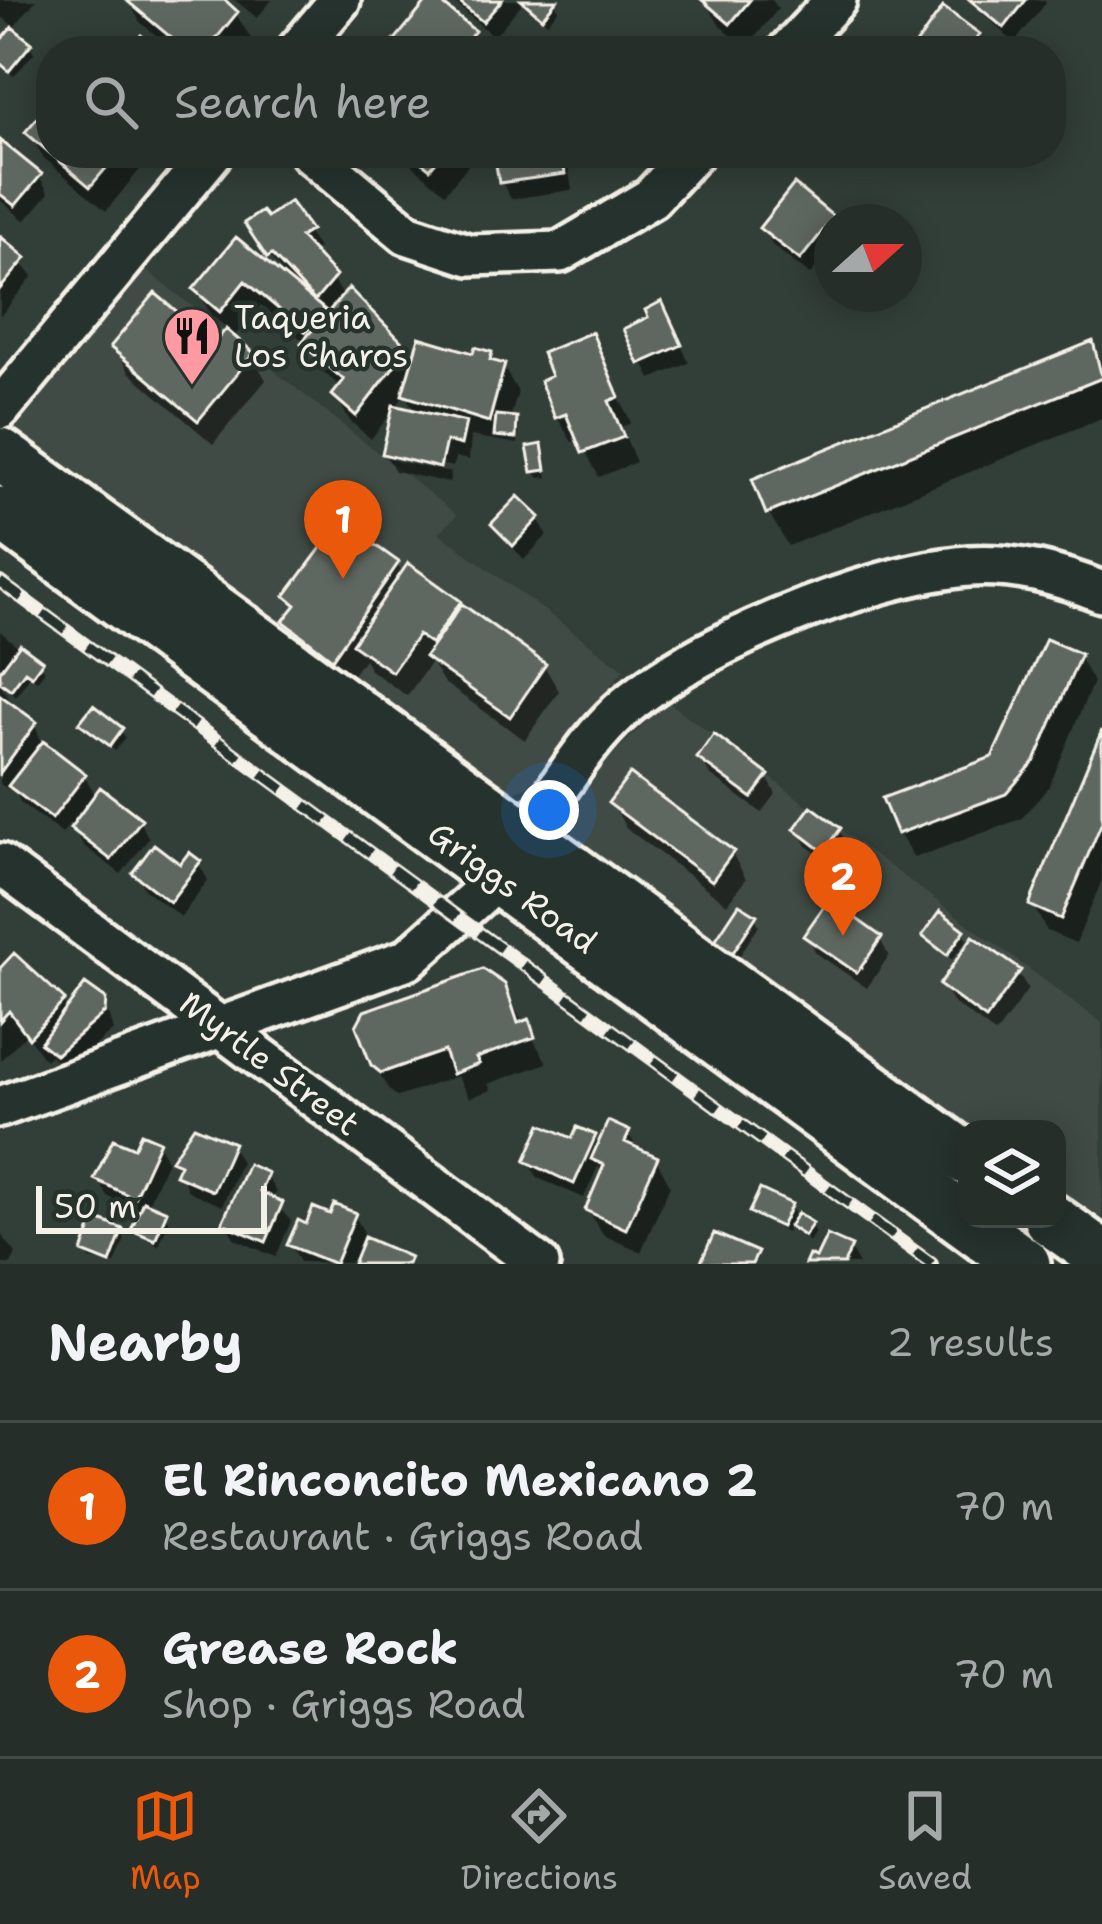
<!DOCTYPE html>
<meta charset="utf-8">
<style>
body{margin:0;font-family:"Shantell Sans",sans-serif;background:#2e3632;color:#f1f3f6}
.controls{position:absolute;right:36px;bottom:36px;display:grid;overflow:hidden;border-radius:24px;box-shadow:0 6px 30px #0003}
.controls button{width:108px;height:108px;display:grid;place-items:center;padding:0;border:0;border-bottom:3px solid #424a47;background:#262e2a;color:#f1f3f6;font:60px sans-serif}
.compass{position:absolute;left:814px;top:204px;width:108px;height:108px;border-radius:50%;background:#262e2a;box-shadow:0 6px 30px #0003;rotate:69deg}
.scale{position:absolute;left:36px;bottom:30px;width:231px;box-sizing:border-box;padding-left:12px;border:6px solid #f4f1e8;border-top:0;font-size:33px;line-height:42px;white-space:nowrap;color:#f4f1e8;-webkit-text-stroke:9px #26332d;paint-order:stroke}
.you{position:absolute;left:549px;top:810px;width:42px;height:42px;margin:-30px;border:9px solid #fff;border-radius:50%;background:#1a73e8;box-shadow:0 0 0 18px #1a73e833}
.badge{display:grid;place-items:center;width:78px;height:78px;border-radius:50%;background:#ea580c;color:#fff;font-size:39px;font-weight:700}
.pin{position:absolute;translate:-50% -99px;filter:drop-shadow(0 3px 6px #0008)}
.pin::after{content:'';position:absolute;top:63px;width:42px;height:36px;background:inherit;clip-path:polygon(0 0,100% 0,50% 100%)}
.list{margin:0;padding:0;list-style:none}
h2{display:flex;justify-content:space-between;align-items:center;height:156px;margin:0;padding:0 48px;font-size:51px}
h2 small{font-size:39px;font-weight:400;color:#a4a8a8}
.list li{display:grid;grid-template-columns:78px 1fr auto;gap:36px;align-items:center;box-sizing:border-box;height:168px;padding:0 48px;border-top:3px solid #424a47}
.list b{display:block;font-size:45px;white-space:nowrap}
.list p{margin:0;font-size:39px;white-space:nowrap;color:#a4a8a8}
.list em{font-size:39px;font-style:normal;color:#a4a8a8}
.icon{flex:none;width:66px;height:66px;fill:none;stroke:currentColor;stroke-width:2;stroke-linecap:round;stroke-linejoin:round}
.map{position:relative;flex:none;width:1102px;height:1264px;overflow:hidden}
.search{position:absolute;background:#262e2a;box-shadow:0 6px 30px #0003;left:36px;right:36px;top:36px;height:132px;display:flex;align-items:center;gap:30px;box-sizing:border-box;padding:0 42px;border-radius:48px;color:#a4a8a8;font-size:45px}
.sheet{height:492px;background:#262e2a}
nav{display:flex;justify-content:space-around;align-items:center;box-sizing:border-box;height:168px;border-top:3px solid #424a47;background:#262e2a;font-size:33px;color:#a4a8a8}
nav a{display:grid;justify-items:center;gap:6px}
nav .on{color:#ea580c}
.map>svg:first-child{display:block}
.built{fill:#404b44}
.shadow{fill:#0007}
.building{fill:#5f6861;stroke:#f4f1e8;stroke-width:3}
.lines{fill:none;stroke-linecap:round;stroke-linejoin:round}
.minor-casing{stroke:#f4f1e8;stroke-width:48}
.major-casing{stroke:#f4f1e8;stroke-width:60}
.minor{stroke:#26332d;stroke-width:39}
.major{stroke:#26332d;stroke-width:51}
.rail-casing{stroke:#f4f1e8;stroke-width:14}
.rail{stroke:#26332d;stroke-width:9;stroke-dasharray:27;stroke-linecap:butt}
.labels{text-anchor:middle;stroke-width:9;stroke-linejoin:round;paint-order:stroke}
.poi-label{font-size:33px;fill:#f4f1e8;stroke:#26332d;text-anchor:start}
.street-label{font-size:33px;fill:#f4f1e8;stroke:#26332d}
</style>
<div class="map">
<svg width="1102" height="1264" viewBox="0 0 1102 1264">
<rect width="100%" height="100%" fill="#323e38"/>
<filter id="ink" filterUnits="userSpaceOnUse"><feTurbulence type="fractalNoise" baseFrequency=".00833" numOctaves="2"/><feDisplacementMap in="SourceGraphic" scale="24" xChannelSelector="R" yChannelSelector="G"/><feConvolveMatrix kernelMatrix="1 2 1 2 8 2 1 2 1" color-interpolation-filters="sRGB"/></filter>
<g filter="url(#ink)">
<path class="built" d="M136,262L457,515L439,533L624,669L530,786L502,796L19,445L16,412Z
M667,701L1102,1023V1239L1057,1207V1129H967L565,838L570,815L607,761Z"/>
<path class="shadow" d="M0,0H36L14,27L0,15Z
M128,0H220L236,14L251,39L241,51H175L140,22Z
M235,0H272L257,18Z
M432,0L473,33L481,47L484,43L494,51H393Z
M451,0H524V1L494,37Z
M525,0H552L559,9L547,23Z
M772,0L778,9L746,48L720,26L705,1Z
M969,0H1045L1046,3L1014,43Z
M978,36L987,51H915Z
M1004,42L1014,51H996Z
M30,45L34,53L14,76L0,64V46Z
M51,106V153H134L142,167L106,211L44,158L29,133Z
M0,143L39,176L49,193L25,221L0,200Z
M398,153H472L475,157L445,193Z
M497,153H566L572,190L511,199L502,182Z
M289,205L318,248L311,253L345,297L406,350L414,364L490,355L503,366L518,392L510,419L519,427L518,444L471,436L469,460L455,457L453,467L393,454V460L451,473L449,483L395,471L385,454L416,413L405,395L371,439L350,421L335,395L342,388L320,369L306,343L261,305L232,339L252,355L266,380L213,444L129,372L114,347L214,348L229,330L211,315L197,289L237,241L300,294L257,241L266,221Z
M832,219V247L810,275L772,245L763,228Z
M0,240L33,276L1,315L0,314Z
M671,322L689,363L651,379L627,330Z
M591,336L631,423L621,427L636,462L599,477L579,439L572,442L557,417L555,378Z
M1092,345L1102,363V418L788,546L769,513Z
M540,447L548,477L539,478L534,471Z
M538,519L547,535L524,560L494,525Z
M397,564L403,575L409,568L544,666L559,691L525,740L444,683L431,662L407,696L370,670L364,659L348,682L301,646L287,621L296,609L289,596Z
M0,631L45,670L37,681L30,676L16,696L1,685L13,705L35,724L42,744L84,776L97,797L139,821L149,838L121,874L83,845L70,823L62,834L21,803L12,786L9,790L0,784Z
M1079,657L1093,682L1049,787L1021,819L914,858L899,833L994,759Z
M83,723L121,730L125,738L115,751Z
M1102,738V880L1076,943L1047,931L1033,905Z
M700,758L767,777L776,794L762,813L710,775Z
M612,803L732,853L746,879L727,904L626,828Z
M798,829L839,830L848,847L834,867L807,846Z
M198,863L208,880L181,917L145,890L135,873Z
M755,917L759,925L737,960L722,950L717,943Z
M963,932L967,940L952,960L925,936Z
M807,936L880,939L889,956L867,988L816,953Z
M0,963L63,1002L68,1011L104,1001L113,1030L67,1070L50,1055L45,1060L26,1034L0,1061Z
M1018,972L1028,989L996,1034L952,1002L942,985Z
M502,986L547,1063L488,1084L491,1090L469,1098L457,1076L398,1097L389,1090L373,1063Z
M628,1133L639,1152L656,1159L670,1185L641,1252L603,1235L588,1210L603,1175L598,1166L584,1198L538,1178L528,1161L594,1137L600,1147Z
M158,1144L167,1160L147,1206L169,1220L159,1246L135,1230L142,1212L107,1196L98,1179Z
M231,1145L241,1162L222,1206L188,1191L175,1160Z
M266,1175L276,1192L272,1200L291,1221L276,1257L235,1239L225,1223Z
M790,1206L794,1213L786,1233L753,1212Z
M354,1215L364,1232L361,1239L410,1264L300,1262L291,1245L308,1228Z
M811,1225L815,1232L809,1242L793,1226Z
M121,1232L125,1239L115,1264L90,1259L86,1251Z
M0,1233L16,1253L11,1264H0Z
M850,1249L859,1264H808L810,1259L817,1262Z"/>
<path class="building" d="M126,0H225L238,12L206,51H187Z
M428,0H438L475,31L458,51H392L388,48Z
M456,0H502L483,22Z
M521,0H557L542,18Z
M702,0H750L730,24Z
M970,0H1026L1004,28Z
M943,7L980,34L967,51H911Z
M12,27L32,43L9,71L0,63V41Z
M141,35L160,51H128Z
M51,102V153H119L90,187L25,132Z
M0,140L42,174L15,206L0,194Z
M410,153H443L430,169Z
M494,153H562L565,174L499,183Z
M794,184L834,217L800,260L759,228Z
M290,201L311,230L300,237L336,276L315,301L272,255L267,258L244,223L262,211L267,217Z
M0,236L26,258L0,289Z
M236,237L325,310L306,332L245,281L220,312L193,289Z
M349,288L408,348L356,416L332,395L344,380L301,343Z
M155,293L214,343L226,329L254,353L198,421L110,347Z
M662,301L682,345L639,364L623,329L648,317L645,310Z
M592,332L619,397L609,401L624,437L582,453L566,414L555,418L540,381L551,376L542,353Z
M419,337L473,353L475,347L492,352L490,360L505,364L489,422L402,395Z
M1093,341L1102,378L766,514L752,479Z
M393,405L466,422L461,445L446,441L440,468L382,454Z
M496,415L517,417L516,438L494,436Z
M542,444L546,470L532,472L527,447Z
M518,496L540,517L513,546L491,524Z
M341,521L399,562L332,659L283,621L296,605L285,596Z
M408,563L461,601L431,644L418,635L392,672L352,644Z
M462,604L546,664L510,717L425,657Z
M1046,639L1081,654L1035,761L1006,794L897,834L882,798L992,757Z
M20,644L43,661L32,676L25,671L11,690L0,682V671Z
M0,695L37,722L0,773Z
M93,705L123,728L110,746L79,723Z
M1102,730V822L1061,919L1029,905Z
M714,734L769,775L752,798L697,758Z
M43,741L86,774L52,819L8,786Z
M630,774L734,851L712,881L608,803Z
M100,787L142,819L111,860L70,828Z
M811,806L841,828L824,852L794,829Z
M154,844L180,864L189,852L201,861L170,902L132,873Z
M829,899L882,937L857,973L803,936Z
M739,904L757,915L732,954L714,942Z
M940,911L965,930L947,955L922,936Z
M973,936L1021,970L986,1019L939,985Z
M14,953L65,1000L29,1038L9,1011L0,1021V968Z
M483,969L505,984L518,1023L529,1019L535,1037L476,1058L479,1064L452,1074L444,1051L381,1073L371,1065L356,1026L364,1011Z
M85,984L106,999L105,1012L56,1055L40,1043Z
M608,1121L630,1131L625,1142L658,1157L626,1229L585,1210L604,1165L591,1159Z
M541,1124L572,1138L577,1127L596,1135L574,1184L525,1161Z
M194,1126L234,1143L213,1191L175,1175L180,1164L171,1160Z
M141,1133L160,1141L134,1198L94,1179L113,1139L134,1148Z
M248,1164L268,1173L260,1192L283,1202L266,1242L222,1223Z
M760,1189L792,1204L781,1227L749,1212Z
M143,1201L167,1211L155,1240L131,1230Z
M334,1204L356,1213L335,1264L287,1245L298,1220L306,1224L313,1207L330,1214Z
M798,1213L813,1223L804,1236L789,1226Z
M95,1218L123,1229L110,1263L82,1252Z
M714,1233L758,1252L752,1264H700Z
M827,1235L852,1246L844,1264H805L809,1255L816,1258Z
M364,1237L410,1257L407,1264H353Z"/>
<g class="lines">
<defs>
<path id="minor" d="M297,51L340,0
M788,51L836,0
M310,153L407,234L470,255L560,252L651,198L693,153
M0,409L212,153
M525,836C553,798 579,752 612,719C680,649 872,573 969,566C1016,563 1059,575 1102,592
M0,864L539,1264
M0,1107L408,959L500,877"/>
<path id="major" d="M0,454L967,1159
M0,513L1024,1264
M1050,1219L1102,1256"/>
</defs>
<use href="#minor" class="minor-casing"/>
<use href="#major" class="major-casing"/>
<use href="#minor" class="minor"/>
<use href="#major" class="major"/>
<defs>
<path id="rail" d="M0,582L932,1264"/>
</defs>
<use href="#rail" class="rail-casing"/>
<use href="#rail" class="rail"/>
</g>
</g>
<defs>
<symbol id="restaurant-pin" viewBox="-11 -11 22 30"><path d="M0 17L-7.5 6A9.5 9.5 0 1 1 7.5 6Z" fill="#ff9aa2" stroke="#26332d"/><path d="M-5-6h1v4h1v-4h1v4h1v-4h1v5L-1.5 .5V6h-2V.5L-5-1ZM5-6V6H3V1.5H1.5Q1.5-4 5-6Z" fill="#111"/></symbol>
</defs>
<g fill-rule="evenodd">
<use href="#restaurant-pin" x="159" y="303" width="66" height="90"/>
</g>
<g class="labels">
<g class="poi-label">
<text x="234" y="329">Taqueria<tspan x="234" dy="38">Los Charos</tspan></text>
</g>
<g class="street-label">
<text transform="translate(513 887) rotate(36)" y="12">Griggs Road</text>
<text transform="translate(270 1063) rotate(37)" y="12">Myrtle Street</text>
</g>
</g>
</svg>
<div class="controls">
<button><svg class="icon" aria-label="layers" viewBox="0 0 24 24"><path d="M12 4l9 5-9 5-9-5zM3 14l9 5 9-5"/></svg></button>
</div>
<svg class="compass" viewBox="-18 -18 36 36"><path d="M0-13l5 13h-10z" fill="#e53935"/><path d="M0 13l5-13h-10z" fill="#a4a8a8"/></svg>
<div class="scale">50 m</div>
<div class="you"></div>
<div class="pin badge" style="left:343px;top:579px">1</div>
<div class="pin badge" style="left:843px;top:936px">2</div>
<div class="search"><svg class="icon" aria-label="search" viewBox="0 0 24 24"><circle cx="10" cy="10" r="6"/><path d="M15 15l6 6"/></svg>Search here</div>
</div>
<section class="sheet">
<h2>Nearby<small>2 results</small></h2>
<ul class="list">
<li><span class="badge">1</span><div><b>El Rinconcito Mexicano 2</b><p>Restaurant · Griggs Road</p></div><em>70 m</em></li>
<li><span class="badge">2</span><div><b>Grease Rock</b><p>Shop · Griggs Road</p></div><em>70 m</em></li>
</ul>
</section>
<nav>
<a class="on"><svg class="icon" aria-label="map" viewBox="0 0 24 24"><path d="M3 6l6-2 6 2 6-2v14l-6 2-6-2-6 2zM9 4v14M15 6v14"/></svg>Map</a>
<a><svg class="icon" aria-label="directions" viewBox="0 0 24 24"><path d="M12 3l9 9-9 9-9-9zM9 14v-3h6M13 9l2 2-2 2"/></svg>Directions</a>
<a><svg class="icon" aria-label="saved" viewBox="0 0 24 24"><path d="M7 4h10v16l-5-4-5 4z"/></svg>Saved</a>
</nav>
